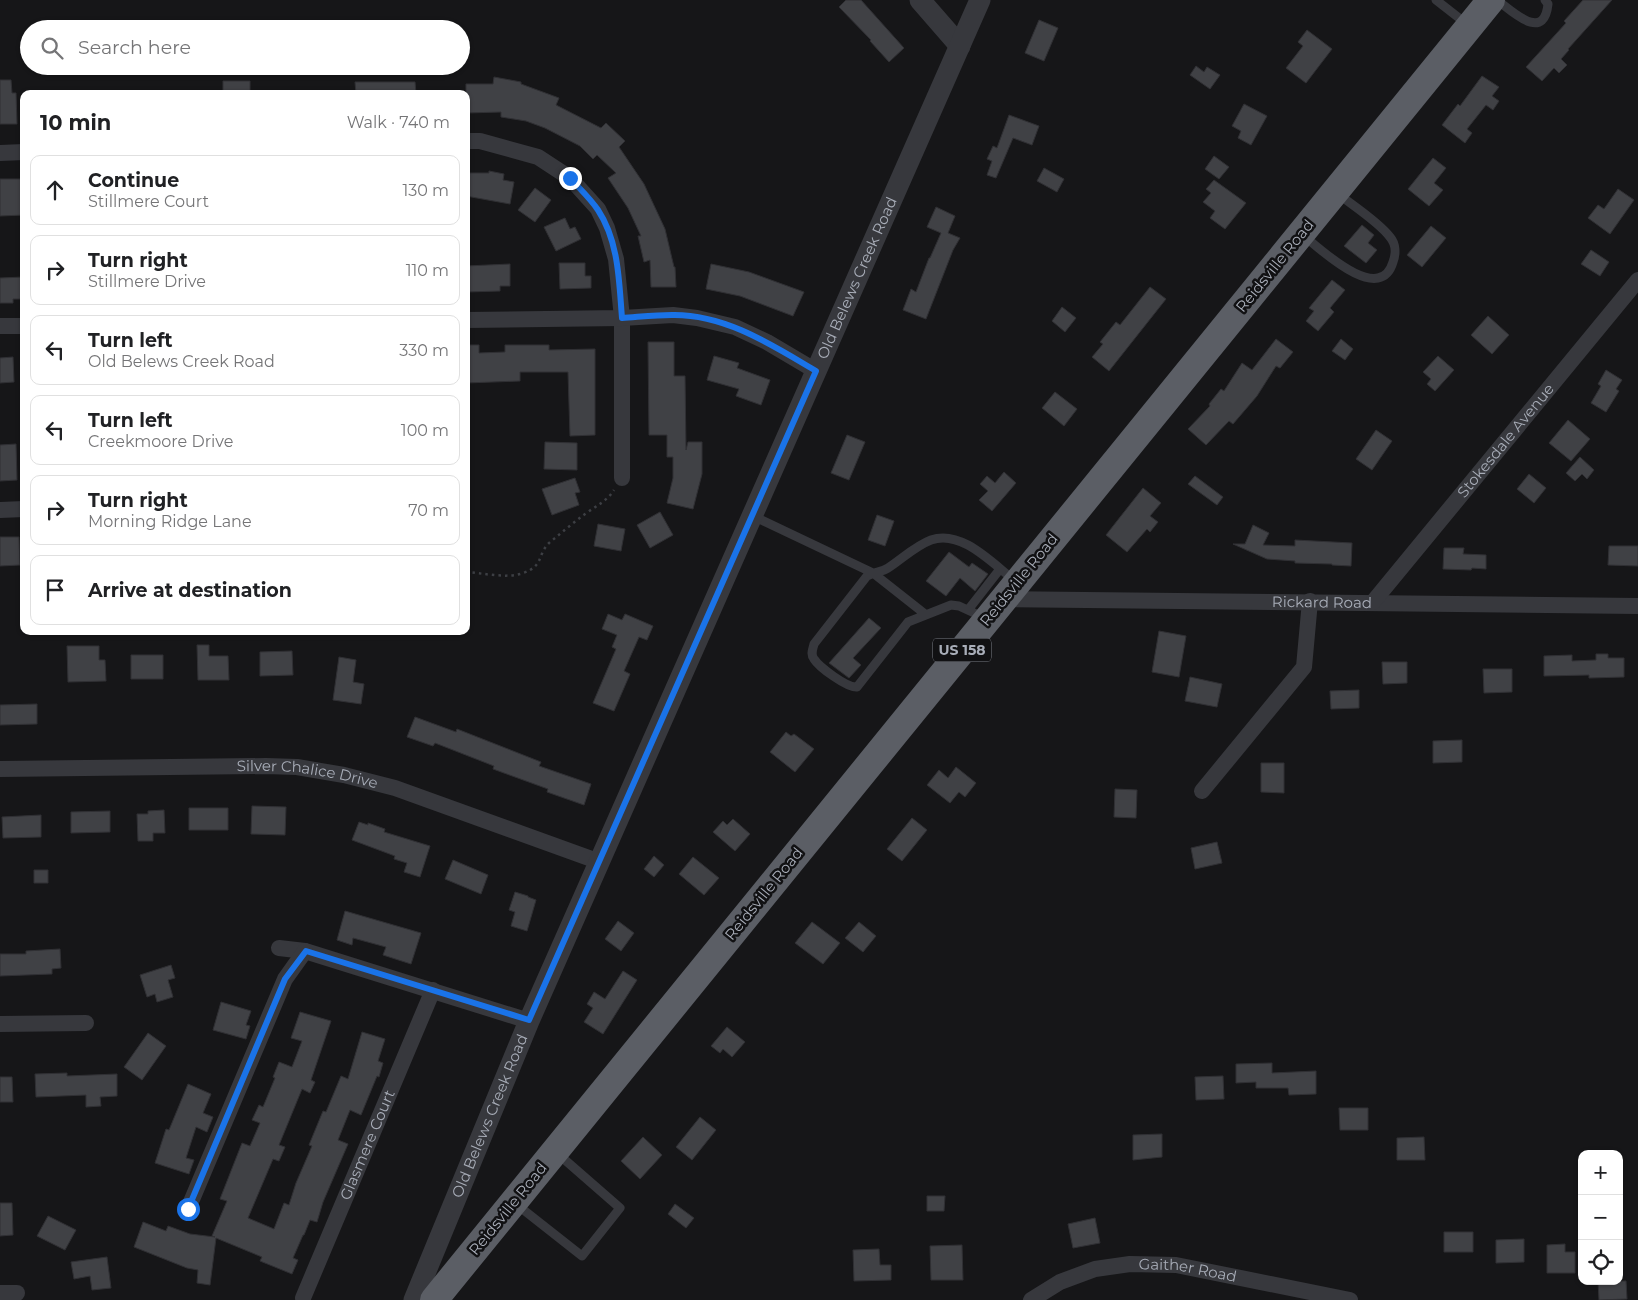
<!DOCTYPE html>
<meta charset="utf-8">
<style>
body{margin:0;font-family:Montserrat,sans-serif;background:#f6f6f6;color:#202124}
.controls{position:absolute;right:15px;bottom:15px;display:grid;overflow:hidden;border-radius:10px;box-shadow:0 1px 4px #0004}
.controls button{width:45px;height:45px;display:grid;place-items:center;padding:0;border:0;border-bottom:1px solid #e0e0e0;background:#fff;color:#202124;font:25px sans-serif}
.stop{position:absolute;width:15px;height:15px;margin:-11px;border:4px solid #1a73e8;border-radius:50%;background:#fff}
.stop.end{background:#1a73e8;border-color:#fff;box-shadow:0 1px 5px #0008}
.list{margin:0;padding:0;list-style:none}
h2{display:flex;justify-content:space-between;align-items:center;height:65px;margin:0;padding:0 20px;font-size:21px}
h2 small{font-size:16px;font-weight:400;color:#757577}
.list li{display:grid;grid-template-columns:32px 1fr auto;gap:15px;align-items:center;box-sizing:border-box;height:70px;margin:0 10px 10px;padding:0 10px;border:1px solid #e0e0e0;border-radius:10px}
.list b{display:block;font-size:19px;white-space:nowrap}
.list p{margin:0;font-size:16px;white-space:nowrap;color:#757577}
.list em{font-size:16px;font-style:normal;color:#757577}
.icon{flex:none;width:28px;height:28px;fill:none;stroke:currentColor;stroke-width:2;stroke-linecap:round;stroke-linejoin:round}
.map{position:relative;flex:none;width:1638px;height:1300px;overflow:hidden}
.search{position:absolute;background:#fff;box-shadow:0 1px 4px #0004;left:20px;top:20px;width:450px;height:55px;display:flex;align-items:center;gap:12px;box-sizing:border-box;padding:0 18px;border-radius:28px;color:#757577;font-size:19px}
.panel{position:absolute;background:#fff;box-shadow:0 1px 4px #0004;left:20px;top:90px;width:450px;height:545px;border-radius:10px}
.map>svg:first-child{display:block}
.building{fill:#404145;stroke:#303034}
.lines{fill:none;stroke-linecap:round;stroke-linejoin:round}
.path{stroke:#3d3f44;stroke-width:2.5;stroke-dasharray:2.5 4;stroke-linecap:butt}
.service{stroke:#37383d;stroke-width:9}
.minor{stroke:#37383d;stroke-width:16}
.tertiary{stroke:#37383d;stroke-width:21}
.trunk{stroke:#5b5e65;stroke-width:28}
.route{stroke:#1a73e8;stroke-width:6}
.labels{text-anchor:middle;stroke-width:5;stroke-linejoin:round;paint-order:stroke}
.shield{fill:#111113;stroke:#7b7e86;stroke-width:1}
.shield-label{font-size:14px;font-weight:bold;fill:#a8adb8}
.street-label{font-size:15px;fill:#a8adb8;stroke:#111113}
</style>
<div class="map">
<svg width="1638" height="1300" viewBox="0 0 1638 1300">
<rect width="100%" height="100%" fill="#161618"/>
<path class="building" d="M846,0H861L904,48L889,62L870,41L871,40L839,7Z
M1583,0H1612L1568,49L1569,50L1561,59L1567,65L1559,73L1554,68L1542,81L1526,67L1566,23L1564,21Z
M1039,20L1058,28L1044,61L1025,53Z
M1307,30L1332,49L1306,83L1286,68L1303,46L1298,42Z
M1196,66L1204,72L1207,67L1220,75L1210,89L1190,75Z
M1482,76L1499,87L1492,96L1499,101L1493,110L1486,105L1467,129L1472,133L1465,143L1442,125L1458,104L1460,106Z
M494,77L521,82V84L559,98L556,105L601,128L606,123L625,141L619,147L644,184L665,229L674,267H675L676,287H651L650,260L644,262L638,236H641L628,208L608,178L616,173L597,155L593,159L580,146L545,128L526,121L501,117V112L466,113V84H493Z
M0,80H11L12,93H16L17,124H0Z
M223,81H250V94H223Z
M355,82H415L416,94H356Z
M1244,104L1267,116L1251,145L1238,138L1241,131L1232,126Z
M1009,115L1039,126L1032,145L1013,138L996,178L987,175L992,161L987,159L993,146L997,148Z
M1214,156L1229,167L1219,179L1205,169Z
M1433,158L1446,168L1434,183L1443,190L1429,206L1408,189Z
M1044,168L1064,179L1057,192L1037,181Z
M489,171L504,174L503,180L514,182L510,204L466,196V173H489Z
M0,179H24V215L0,216Z
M1214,180L1246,203L1225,229L1210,218L1215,211L1203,202L1211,193L1206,189Z
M535,188L551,200L535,222L518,210Z
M1618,189L1634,200L1610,234L1588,218L1598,205L1604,209Z
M936,207L955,216L948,233L960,238L953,250L926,319L903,310L911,289L916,292L929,258H930L941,233L927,227Z
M565,218L570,229L575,227L581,239L556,251L544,227Z
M1362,225L1374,235L1368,243L1377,250L1366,263L1344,246Z
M1431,226L1446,238L1422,267L1407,255Z
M1591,250L1609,262L1600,276L1581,264Z
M559,263H585V276H591V288L560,289Z
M510,264V286H500V291L466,292V266Z
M711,264L749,272L804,292L793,316L740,296L706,289Z
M24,277V299H13V303H0V278Z
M1332,280L1345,290L1330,308L1334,312L1318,331L1306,321L1314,311L1309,308Z
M1150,287L1166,299L1109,371L1092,357L1103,344L1100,342L1116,322L1120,325Z
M1062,307L1076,318L1065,332L1052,321Z
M1488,316L1509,335L1492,354L1471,335Z
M1276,339L1293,352L1280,368L1276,366L1257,396L1233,424L1229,421L1206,445L1188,429L1210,406L1209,404L1221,389L1224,391L1242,363L1252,370Z
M1341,339L1353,349L1345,360L1332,351Z
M648,342H674V376H685L686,450L688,442H702V474L693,509L667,503L673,478V457H667V435H649Z
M466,345H479V353L505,352V345H549V350L595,349V435L570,436L568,372H520V381L466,383Z
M714,356L739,363L737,368L770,380L761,405L736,396L739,389L707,380Z
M1438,356L1454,370L1435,391L1427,384L1431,379L1423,372Z
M13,357L14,382L0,383V358Z
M1606,370L1622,380L1616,389L1619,391L1606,412L1591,403L1601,386L1598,384Z
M1055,392L1077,409L1064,426L1042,408Z
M1568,420L1590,439L1571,461L1549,443Z
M1376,430L1392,441L1372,470L1356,459Z
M847,435L865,442L849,480L831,473Z
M545,442L577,443V470L544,469Z
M16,444L17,480L0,481V445Z
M1580,457L1594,470L1587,479L1582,474L1575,481L1566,473Z
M1004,472L1016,483L992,511L979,500L988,491L980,484L987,476L995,483Z
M1529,474L1546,488L1534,503L1517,489Z
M1195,476L1223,497L1217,505L1188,484Z
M575,478L580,492L575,493L579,505L552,515L542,489Z
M1143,488L1161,503L1150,516L1158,522L1150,532L1147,529L1127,552L1106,535Z
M660,512L673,535L650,548L637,525Z
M877,515L894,521L885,546L868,540Z
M598,524L625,529L621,551L594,546Z
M1253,525L1269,533L1263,545L1295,546V540L1352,543L1351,566L1332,565V564L1295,563V561L1267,559L1233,544H1245Z
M0,537H19L20,565L0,566Z
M1609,546H1638V566L1608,565Z
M1444,548H1464L1463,554L1486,555V569L1472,568L1471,570L1443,569Z
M949,552L969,567L972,563L988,574L975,591L960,578L946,596L926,581Z
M608,614L622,620L625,614L653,626L647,640L639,637L624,671L630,674L614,711L593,703L616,649L612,647L617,635L602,629Z
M869,618L881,628L853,658L861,665L849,678L829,663Z
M1159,631L1186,636L1179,677L1152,672Z
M197,645H209V656H228L229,680H198Z
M67,646H99V660H105L106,681L68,682Z
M292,651L293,675L260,676V652Z
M1596,654H1608V658H1624V677L1589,678V675L1544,676V656L1572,655V661L1596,660Z
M131,655H163V679H131Z
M339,657L356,660L353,682L364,684L361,704L333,700Z
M1382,662H1407V683L1383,684Z
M1483,669H1512V692L1484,693Z
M1190,677L1222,684L1217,707L1185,701Z
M1359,690V708L1331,709L1330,691Z
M37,704V724L0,725V705Z
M415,717L456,732L457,729L541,762L539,766L591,784L584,805L547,792L548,789L493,769L494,766L435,743L433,746L407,737Z
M786,732L791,736L794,734L814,749L795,772L770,752Z
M1462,740V762L1433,763V741Z
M1261,763H1284V793L1261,792Z
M956,767L976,783L965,797L959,792L950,803L927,785L939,770L948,778Z
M1115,789L1137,790L1136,818L1114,817Z
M252,806L286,807L285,835L251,834Z
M189,808H228V830H189Z
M164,810L165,833H153V841H138L137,814H148V811Z
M110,811V832L71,833V812Z
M41,815V837L3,838L2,817Z
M912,818L927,830L902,861L887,849Z
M733,819L750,834L735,851L713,832L723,821L727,825Z
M359,822L368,825V823L385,829L384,832L430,846L420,877L404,872L407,863L394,859L395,856L352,840Z
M1217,842L1222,863L1195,869L1191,848Z
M654,856L664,865L654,877L644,869Z
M693,857L719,878L704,895L679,874Z
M453,860L488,875L481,894L445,879Z
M34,870H48V883H34Z
M515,892L528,896V897L536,900L527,931L511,926L515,912L509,910Z
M345,911L421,933L411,964L383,955L386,947L353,938L352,945L337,940Z
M618,921L634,933L621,951L605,939Z
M812,922L840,943L823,964L795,943Z
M859,922L876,936L863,952L845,938Z
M60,949L61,968L52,969V974L0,976V954H26V951Z
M171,965L175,978L168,980L173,997L157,1002L155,994L147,997L140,975Z
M623,971L637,980L603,1034L584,1022L593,1008L587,1004L594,992L605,999Z
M221,1002L251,1011L246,1025L250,1026L246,1039L213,1030Z
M300,1012L331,1021L311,1080L315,1082L310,1093L302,1089L279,1145L285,1147L279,1161L273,1159L248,1218L274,1229L284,1203L289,1205L296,1183L312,1146L309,1145L323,1111L326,1112L341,1076L348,1079L362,1032L385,1039L378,1061L383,1063L379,1077L377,1076L361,1115L350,1110L338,1140L348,1144L323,1202L317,1222L310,1220L304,1235H303L293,1258L298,1260L292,1274L260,1261L262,1257L216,1238L210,1285L197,1283L198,1270L187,1268L134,1247L143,1222L166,1231L168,1226L190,1234L215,1237L212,1236L227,1201L220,1199L242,1143L250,1146L260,1123L252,1120L259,1105L263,1107L275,1078L273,1077L279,1062L292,1067L302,1041L291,1038Z
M727,1027L745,1042L732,1057L723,1049L720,1053L711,1046Z
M148,1033L166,1046L142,1080L124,1067Z
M1272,1063V1073L1316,1071V1094L1289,1095L1288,1088H1256V1082L1236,1083V1064Z
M67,1073V1076L117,1074V1096L100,1097L101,1106L86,1107V1095L36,1097L35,1074Z
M1223,1076L1224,1099L1196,1100L1195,1077Z
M0,1077H12L13,1102H0Z
M188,1084L211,1094L203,1113L213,1117L207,1132L196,1127L186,1158L194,1160L189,1174L155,1163L166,1129L169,1130Z
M1339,1108H1368V1130H1340Z
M700,1117L716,1130L692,1160L676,1147Z
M1162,1134V1157L1133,1160V1135Z
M643,1137L662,1155L640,1179L621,1161Z
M1424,1137L1425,1160H1397V1138Z
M927,1196H945L944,1211H927Z
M0,1203H12L13,1235L0,1236Z
M675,1204L694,1218L686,1228L668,1214Z
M48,1216L76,1230L65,1250L37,1236Z
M1095,1218L1100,1243L1073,1248L1068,1224Z
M1444,1232H1473V1252H1444Z
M1524,1239V1262L1496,1263V1240Z
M1565,1244V1252H1575V1273H1547V1245Z
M962,1245L963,1280H931L930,1246Z
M879,1249L880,1265H891V1280L854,1281L853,1250Z
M107,1257L111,1288L92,1290L90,1276L74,1279L71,1262Z
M1598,1281H1626L1627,1299L1599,1300Z"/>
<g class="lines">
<path class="path" d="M466,572C482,573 509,579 523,573C544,566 537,555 549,543C561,533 573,523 585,514C596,506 607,501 614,490"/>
<path class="service" d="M1436,0L1468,25
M1497,0C1512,11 1544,43 1548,4L1545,0
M1303,235C1320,249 1380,306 1393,262C1396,254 1396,244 1390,237C1379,222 1352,205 1337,193
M753,516L873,573L925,614
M968,610L1000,569
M985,618L959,606L951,605L908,622L857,687C847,688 819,667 814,659C810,654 813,649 814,644L867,576C874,572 882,572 888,568C902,559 915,546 931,540C961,529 992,563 1014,580
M516,1204L582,1256L620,1208L557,1153"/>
<g class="minor">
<path d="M466,141H480L538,157L570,178L598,209L607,228L616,259L622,318V478"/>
<path d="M0,153L24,152"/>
<path d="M466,320L622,318L673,315L697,318L735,327L767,342L816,371"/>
<path d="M0,326H24"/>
<path d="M0,510L24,509"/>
<path id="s1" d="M1004,599L1638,606"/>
<path id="s2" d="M1373,602L1638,280"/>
<path id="s3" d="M0,769L266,766L297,767L344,775L395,788L600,862"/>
<path d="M1202,791L1304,667L1310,601"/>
<path d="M279,948L305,951L529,1021"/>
<path d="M0,1024L86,1023"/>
<path d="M188,1209L285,979L305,951"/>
<path d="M0,1293H17"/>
<path id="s4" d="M303,1298L433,990"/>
<path id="s5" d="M1031,1300L1060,1282L1095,1269L1130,1264L1176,1265L1350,1300"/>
</g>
<g class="tertiary">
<path d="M920,0L960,46"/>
<path id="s6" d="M414,1300L529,1021L980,0"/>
</g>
<path class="trunk" d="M434,1300L1491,0"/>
</g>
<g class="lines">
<path class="route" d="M188,1209L285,979L306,951L529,1020L816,371C772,345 725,314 672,315C655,315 638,317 622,318C619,282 619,242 598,210C590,198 579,188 570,178"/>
</g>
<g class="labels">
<rect class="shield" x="933" y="638.5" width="58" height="23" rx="4"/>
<g class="shield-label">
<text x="962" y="655">US 158</text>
</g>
<g class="street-label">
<text transform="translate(1275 266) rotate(-51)" y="5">Reidsville Road</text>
<text dy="5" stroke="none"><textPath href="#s6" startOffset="1114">Old Belews Creek Road</textPath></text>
<text dy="5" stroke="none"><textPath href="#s2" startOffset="209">Stokesdale Avenue</textPath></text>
<text transform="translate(1019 580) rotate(-51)" y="5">Reidsville Road</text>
<text dy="5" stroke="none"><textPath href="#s1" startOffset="318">Rickard Road</textPath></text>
<text dy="5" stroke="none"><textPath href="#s3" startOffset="308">Silver Chalice Drive</textPath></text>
<text transform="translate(764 894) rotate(-51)" y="5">Reidsville Road</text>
<text dy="5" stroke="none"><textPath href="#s6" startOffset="199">Old Belews Creek Road</textPath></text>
<text dy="5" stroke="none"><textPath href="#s4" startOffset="166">Glasmere Court</textPath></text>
<text transform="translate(508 1209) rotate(-51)" y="5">Reidsville Road</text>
<text dy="5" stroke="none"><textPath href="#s5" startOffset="165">Gaither Road</textPath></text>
</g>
</g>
</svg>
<div class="controls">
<button>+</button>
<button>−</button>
<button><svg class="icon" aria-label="locate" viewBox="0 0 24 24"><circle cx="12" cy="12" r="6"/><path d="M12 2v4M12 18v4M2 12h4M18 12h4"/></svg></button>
</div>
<div class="stop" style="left:188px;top:1209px"></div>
<div class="stop end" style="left:570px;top:178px"></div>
<div class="search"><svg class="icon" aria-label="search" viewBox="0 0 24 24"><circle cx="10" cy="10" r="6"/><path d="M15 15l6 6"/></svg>Search here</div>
<section class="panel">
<h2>10 min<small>Walk · 740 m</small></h2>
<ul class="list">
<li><svg class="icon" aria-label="ahead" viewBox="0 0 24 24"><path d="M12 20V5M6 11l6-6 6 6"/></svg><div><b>Continue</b><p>Stillmere Court</p></div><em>130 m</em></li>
<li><svg class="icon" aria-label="right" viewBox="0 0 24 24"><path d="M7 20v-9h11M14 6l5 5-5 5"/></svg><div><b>Turn right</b><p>Stillmere Drive</p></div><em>110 m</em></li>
<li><svg class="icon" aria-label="left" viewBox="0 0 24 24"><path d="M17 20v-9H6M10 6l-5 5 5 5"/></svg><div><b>Turn left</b><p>Old Belews Creek Road</p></div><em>330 m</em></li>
<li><svg class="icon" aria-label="left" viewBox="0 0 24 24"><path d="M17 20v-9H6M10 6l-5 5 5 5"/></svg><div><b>Turn left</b><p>Creekmoore Drive</p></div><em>100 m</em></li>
<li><svg class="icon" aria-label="right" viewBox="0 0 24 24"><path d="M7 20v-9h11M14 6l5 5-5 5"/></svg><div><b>Turn right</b><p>Morning Ridge Lane</p></div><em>70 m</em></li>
<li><svg class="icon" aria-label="arrive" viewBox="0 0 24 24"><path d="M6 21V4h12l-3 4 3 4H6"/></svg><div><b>Arrive at destination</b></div></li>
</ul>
</section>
</div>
